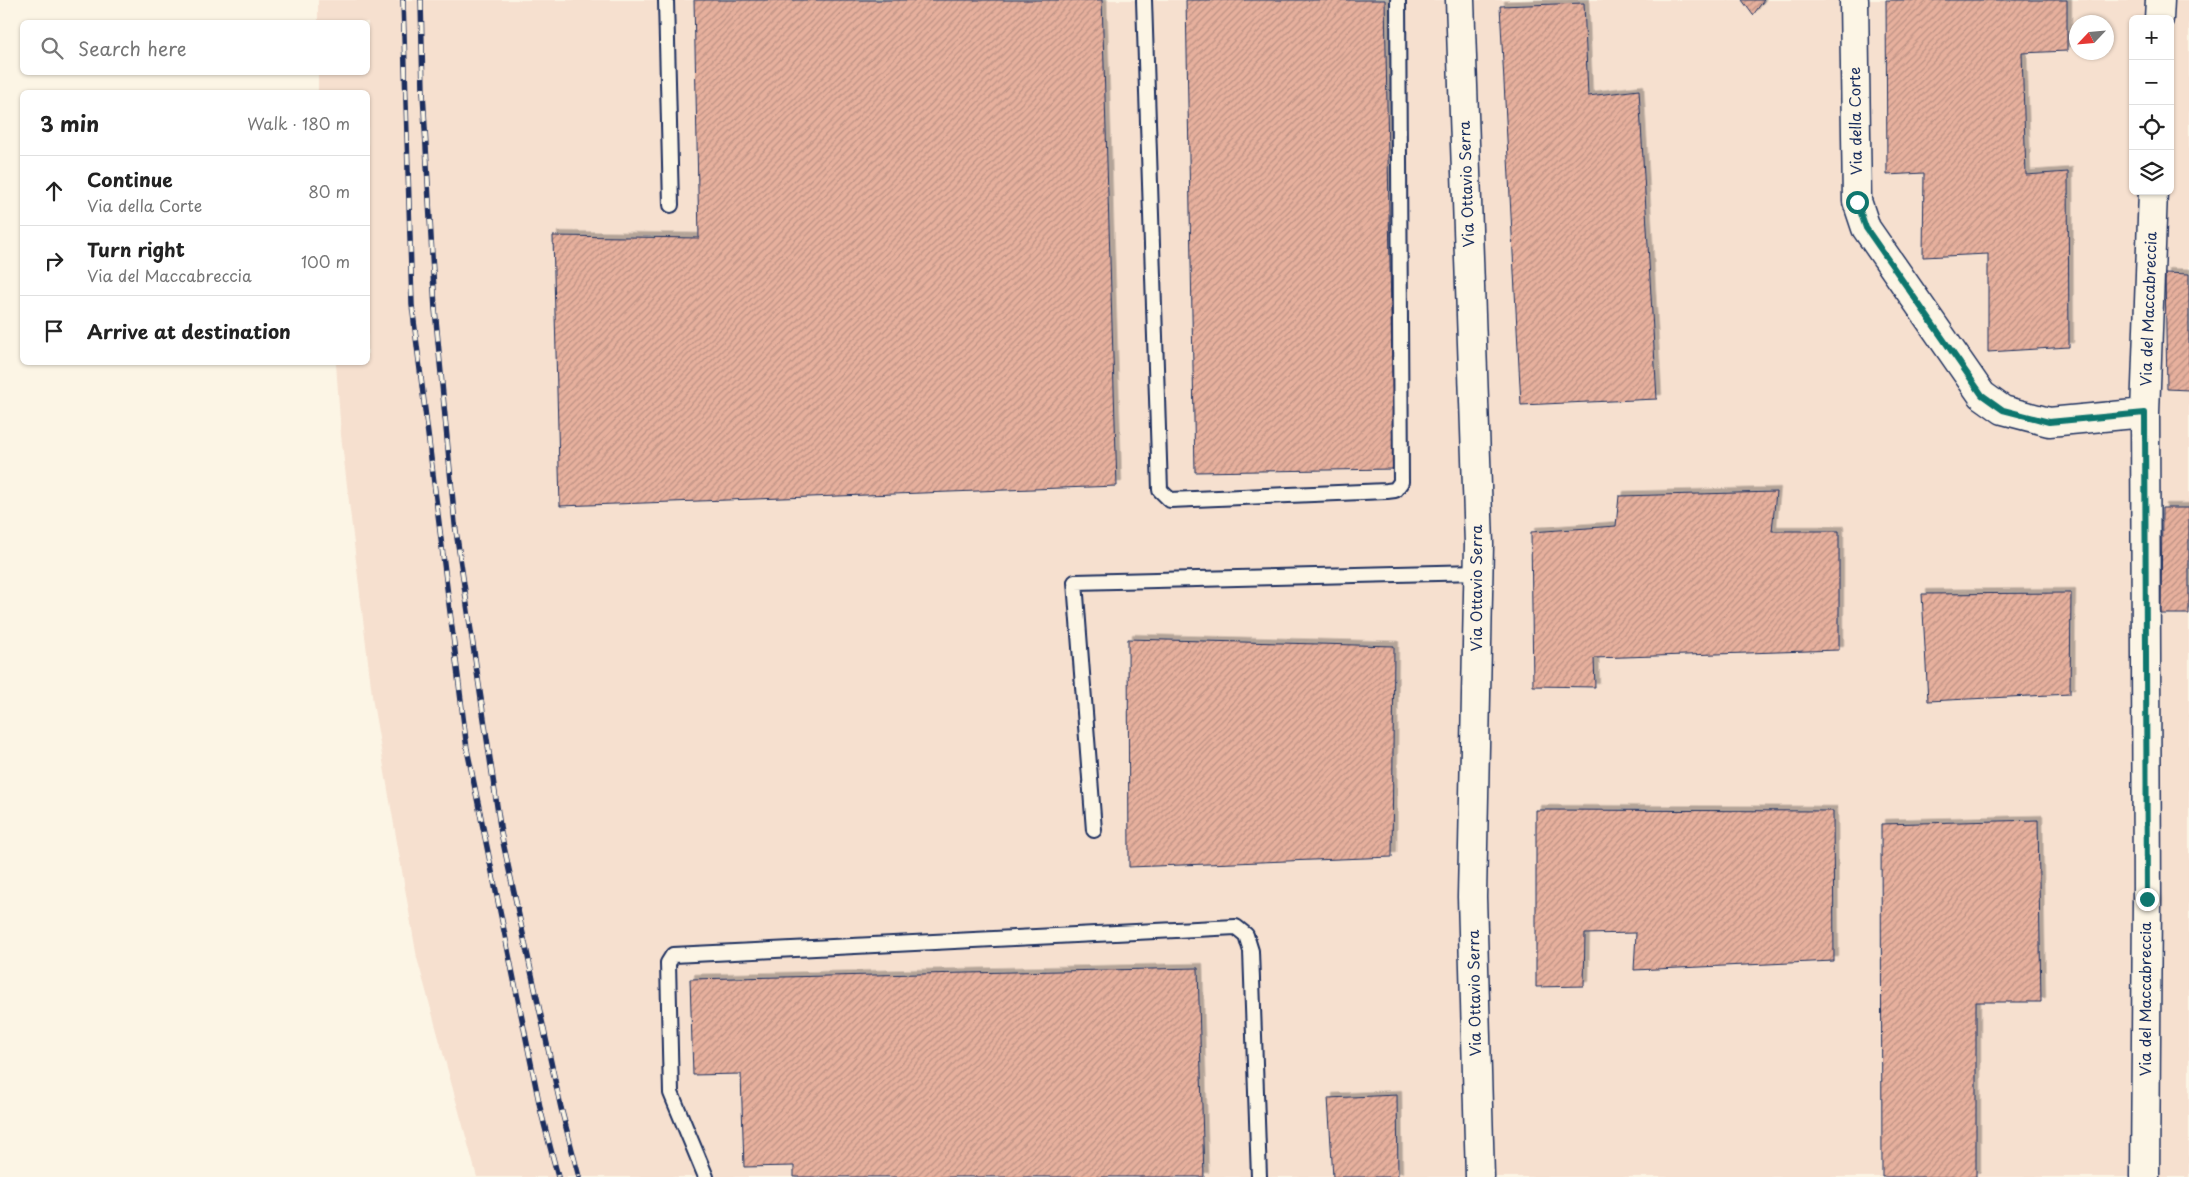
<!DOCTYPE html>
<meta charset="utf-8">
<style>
body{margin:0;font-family:"Playpen Sans",sans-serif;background:#f6f6f6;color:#222}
.controls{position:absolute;right:15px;top:15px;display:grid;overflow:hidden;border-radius:8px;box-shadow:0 1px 4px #0004}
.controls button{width:45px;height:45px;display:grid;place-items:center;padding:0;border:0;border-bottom:1px solid #e0e0e0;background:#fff;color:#222;font:25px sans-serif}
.compass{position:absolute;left:2069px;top:15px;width:45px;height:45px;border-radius:50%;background:#fff;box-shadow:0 1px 4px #0004;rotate:244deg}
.stop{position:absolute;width:15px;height:15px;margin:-11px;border:4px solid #0f766e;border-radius:50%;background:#fff}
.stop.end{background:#0f766e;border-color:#fff;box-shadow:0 1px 5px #0008}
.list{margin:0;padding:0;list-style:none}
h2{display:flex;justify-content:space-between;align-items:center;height:65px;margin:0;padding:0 20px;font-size:21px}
h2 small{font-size:16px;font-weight:400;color:#767676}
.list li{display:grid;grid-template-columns:32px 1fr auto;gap:15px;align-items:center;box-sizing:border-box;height:70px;padding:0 20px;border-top:1px solid #e0e0e0}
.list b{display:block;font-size:19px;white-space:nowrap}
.list p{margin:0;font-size:16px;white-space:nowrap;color:#767676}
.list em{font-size:16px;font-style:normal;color:#767676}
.icon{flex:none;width:28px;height:28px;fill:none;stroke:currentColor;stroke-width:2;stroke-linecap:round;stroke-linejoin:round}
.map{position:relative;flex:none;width:2189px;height:1177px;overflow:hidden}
.search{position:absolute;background:#fff;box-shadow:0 1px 4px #0004;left:20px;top:20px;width:350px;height:55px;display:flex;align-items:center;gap:12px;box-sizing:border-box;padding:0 18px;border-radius:8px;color:#767676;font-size:19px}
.panel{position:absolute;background:#fff;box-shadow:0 1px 4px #0004;left:20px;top:90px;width:350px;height:275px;border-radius:8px}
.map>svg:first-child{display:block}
.built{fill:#f6e0cf;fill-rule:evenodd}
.building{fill:url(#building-hatch);stroke:#1b2f5e;filter:url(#shadow)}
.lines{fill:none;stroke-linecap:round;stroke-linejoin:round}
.service-casing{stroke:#1b2f5e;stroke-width:18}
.minor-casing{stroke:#1b2f5e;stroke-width:31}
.service{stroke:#fcf5e5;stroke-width:14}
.minor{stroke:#fcf5e5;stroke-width:28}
.rail-casing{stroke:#1b2f5e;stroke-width:5.5}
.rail{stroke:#fcf5e5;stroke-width:4;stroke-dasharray:11;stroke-linecap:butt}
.route{stroke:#0f766e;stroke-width:6}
.labels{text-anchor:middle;stroke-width:4;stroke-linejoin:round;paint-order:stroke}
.street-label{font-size:15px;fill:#1b2f5e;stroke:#fcf5e5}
</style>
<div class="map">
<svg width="2189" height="1177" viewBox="0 0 2189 1177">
<defs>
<pattern id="building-hatch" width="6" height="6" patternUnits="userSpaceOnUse" patternTransform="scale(1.25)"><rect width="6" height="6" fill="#e7b09d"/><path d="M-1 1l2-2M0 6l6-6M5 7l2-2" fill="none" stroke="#ba9083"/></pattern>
<filter id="shadow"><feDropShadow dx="4.5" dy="-4.5" stdDeviation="0" flood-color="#0004"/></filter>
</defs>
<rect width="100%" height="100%" fill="#fcf5e5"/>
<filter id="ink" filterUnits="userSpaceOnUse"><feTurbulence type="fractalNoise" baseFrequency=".02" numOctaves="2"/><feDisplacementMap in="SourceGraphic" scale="10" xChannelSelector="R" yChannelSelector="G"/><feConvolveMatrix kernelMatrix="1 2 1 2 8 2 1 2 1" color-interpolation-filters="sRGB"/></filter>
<g filter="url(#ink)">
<path class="built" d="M318,0H2189V1177H477L417,958L373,703L341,435L336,363L368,362V92H318V73L368,72V22H318ZM2133,19H2170V191H2133ZM2076,22H2106V52H2076Z"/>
<path class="building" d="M694,0H1102L1117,486L560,506L553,236L699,238Z
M1186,0H1385L1394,469L1195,472Z
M1742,0H1764L1753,15Z
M1886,0H2067V51L2022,53L2026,175L2068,172L2069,347L1988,352V254L1923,257L1924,173L1887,175Z
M1584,3L1588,96L1639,90L1657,399L1521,405L1500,6Z
M2165,273L2189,274V390L2167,389Z
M1776,492L1772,531H1839V650L1594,658L1595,687L1533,686L1531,532L1616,526L1619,496Z
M2162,508H2189V614H2161Z
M2071,593L2070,694L1928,701L1922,594Z
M1128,639L1394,646L1392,857L1129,867Z
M1536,810L1833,811L1834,961L1634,970L1636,933L1585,934L1584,986L1536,987Z
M2038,820L2041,1002H1976V1177H1882L1881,824Z
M1198,968L1204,1177H794V1166L744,1167L741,1074L693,1075L690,979Z
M1397,1095L1398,1177H1333L1328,1098Z"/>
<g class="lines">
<defs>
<path id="service" d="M666,0L671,205
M1144,0L1160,490L1170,500L1387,491L1395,490L1401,482L1398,0
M1094,830L1075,582L1478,572
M706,1177L671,1093L668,963L673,955L1236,927L1246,935L1251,951L1259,1177"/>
<path id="minor" d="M1460,0L1479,544L1472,897L1480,1177
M1854,0L1857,201L1866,228L1982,395L2003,410L2049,422L2145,413
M2159,19L2160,0
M2145,1177L2147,899L2145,413L2153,191"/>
</defs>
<use href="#service" class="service-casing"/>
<use href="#minor" class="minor-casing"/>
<use href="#service" class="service"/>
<use href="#minor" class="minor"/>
<defs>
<path id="rail" d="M403,0L412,305L467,749L541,1112L558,1177
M421,0L423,92L435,309L455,524L501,833L561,1108L579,1177"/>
</defs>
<use href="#rail" class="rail-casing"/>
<use href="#rail" class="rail"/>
</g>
</g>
<g class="lines" filter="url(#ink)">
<path class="route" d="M1857,202L1866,228L1982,395L2003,410L2049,422L2145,413L2147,899"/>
</g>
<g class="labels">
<g class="street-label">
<text transform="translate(1856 121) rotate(-91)" y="5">Via della Corte</text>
<text transform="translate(1467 184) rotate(-92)" y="5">Via Ottavio Serra</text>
<text transform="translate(2149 309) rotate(-88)" y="5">Via del Maccabreccia</text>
<text transform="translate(1477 588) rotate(-90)" y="5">Via Ottavio Serra</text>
<text transform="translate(1475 993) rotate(-91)" y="5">Via Ottavio Serra</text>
<text transform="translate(2146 999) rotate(-90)" y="5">Via del Maccabreccia</text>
</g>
</g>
</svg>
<div class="controls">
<button>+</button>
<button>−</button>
<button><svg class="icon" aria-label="locate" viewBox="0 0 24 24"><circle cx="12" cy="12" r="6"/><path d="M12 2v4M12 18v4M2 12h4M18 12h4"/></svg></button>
<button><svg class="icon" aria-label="layers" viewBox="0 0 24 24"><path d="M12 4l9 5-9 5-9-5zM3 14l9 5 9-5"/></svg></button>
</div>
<svg class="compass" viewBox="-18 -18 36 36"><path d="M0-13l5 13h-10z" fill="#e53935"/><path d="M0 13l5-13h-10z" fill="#767676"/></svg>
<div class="stop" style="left:1857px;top:202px"></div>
<div class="stop end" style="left:2147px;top:899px"></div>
<div class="search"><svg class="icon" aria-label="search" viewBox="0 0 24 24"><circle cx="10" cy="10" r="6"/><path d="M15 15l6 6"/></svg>Search here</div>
<section class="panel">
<h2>3 min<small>Walk · 180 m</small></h2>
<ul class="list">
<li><svg class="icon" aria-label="ahead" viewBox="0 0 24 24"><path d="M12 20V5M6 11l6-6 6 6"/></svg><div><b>Continue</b><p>Via della Corte</p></div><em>80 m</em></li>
<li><svg class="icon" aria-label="right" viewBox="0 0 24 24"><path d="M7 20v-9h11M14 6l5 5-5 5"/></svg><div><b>Turn right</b><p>Via del Maccabreccia</p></div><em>100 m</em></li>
<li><svg class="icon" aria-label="arrive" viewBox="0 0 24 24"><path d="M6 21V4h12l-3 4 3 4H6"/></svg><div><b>Arrive at destination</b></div></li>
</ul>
</section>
</div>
